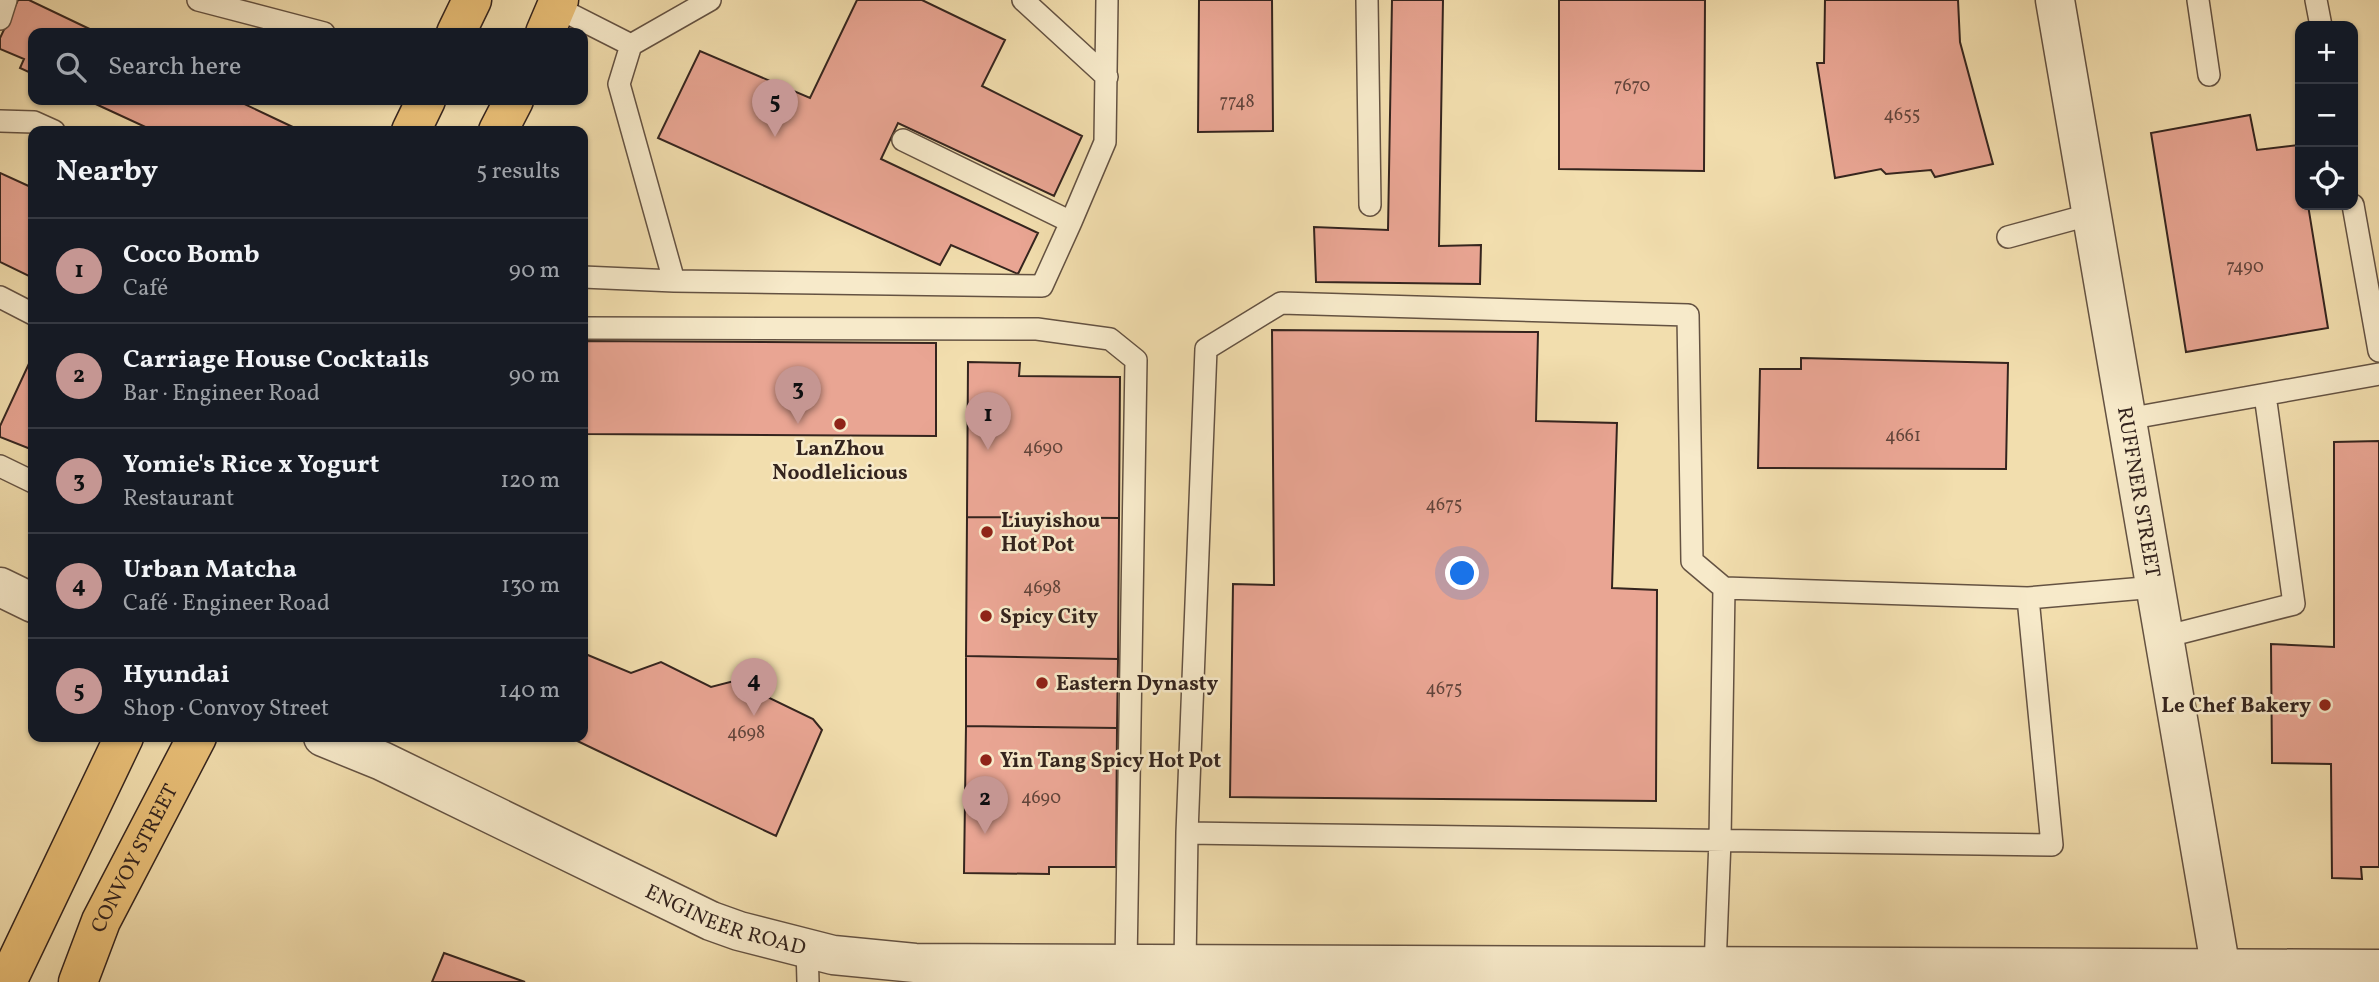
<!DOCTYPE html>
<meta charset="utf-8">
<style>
body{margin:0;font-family:Vollkorn,serif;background:#20242c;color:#f1f3f6}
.controls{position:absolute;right:21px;top:21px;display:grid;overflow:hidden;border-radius:14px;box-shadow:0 2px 5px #0004}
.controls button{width:63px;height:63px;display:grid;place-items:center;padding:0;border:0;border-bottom:2px solid #363941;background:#171b24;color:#f1f3f6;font:35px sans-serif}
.you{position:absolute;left:1463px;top:574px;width:24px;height:24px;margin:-18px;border:5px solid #fff;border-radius:50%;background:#1a73e8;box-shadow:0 0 0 10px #1a73e833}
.badge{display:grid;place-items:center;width:46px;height:46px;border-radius:50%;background:#c59692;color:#111;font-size:23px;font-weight:700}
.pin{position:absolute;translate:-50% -58px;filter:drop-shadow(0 2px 4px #0008)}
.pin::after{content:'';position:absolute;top:37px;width:24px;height:21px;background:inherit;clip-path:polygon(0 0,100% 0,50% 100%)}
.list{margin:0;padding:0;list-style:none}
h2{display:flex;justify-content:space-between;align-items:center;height:91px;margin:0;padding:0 28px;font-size:30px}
h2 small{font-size:23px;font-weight:400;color:#9ea1a6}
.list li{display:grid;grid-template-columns:46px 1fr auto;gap:21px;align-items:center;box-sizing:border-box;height:105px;padding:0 28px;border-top:2px solid #363941}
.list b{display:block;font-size:26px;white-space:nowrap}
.list p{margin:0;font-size:23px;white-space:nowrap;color:#9ea1a6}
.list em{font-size:23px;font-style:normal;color:#9ea1a6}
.icon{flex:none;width:38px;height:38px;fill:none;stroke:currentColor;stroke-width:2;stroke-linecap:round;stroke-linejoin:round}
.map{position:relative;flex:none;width:2379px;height:982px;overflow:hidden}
.search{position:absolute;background:#171b24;box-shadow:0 2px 5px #0004;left:28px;top:28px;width:560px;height:77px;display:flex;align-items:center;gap:18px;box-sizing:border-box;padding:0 24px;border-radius:14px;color:#9ea1a6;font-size:26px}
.panel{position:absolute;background:#171b24;box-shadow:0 2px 5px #0004;left:28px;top:126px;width:560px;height:616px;border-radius:14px}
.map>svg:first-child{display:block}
.building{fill:#e9a593;stroke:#34241e;stroke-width:2}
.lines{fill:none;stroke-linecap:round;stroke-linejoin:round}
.service-casing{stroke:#645242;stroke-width:24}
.minor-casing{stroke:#645242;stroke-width:41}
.tertiary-casing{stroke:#645242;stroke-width:41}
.primary-casing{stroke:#34241e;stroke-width:41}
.service{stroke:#f7eaca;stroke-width:21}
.minor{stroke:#f7eaca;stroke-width:38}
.tertiary{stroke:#f7eaca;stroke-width:38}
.primary{stroke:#e9bf77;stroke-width:38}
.poi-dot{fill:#8f2418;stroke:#f7eaca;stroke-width:2.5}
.labels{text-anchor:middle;stroke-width:5;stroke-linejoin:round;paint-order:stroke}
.number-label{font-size:18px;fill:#61443b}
.poi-label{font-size:21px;font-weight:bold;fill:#34241e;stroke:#f7eaca;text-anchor:start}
.street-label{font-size:21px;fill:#34241e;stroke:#f7eaca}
</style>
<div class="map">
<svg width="2379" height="982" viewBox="0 0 2379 982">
<rect width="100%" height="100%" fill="#f2deae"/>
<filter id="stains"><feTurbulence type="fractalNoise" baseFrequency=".00286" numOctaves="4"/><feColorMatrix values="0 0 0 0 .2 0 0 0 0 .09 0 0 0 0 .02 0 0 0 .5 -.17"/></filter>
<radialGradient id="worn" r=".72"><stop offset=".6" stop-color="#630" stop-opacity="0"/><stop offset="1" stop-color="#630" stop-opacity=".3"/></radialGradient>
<path class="building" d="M18,0H29L98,33H33V74L20,68L24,59L0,49V38Z
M857,0H922L1005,40L982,86L1082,136L1054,196L898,123L881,159L1038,233L1018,274L951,245L940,265L658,138L700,51L810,98Z
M1199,0H1272L1273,131L1198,132Z
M1392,0H1443L1439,246L1481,245L1480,284L1316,282L1314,227L1388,230Z
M1559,0H1705L1704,171L1559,169Z
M1825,0H1958L1960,42L1993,164L1935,177L1931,170L1886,174L1881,169L1835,178L1817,63H1824Z
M87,100H236L297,129V131H154Z
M2250,115L2257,150L2298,145L2300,159V205H2308L2328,328L2186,352L2151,133Z
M0,173L33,188V278L0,262Z
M1272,330L1538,332L1536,421L1617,423L1612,588L1657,590L1656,801L1230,797L1233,584L1274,585Z
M583,341L936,343V436L583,434Z
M33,355V450L0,437V426Z
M1801,358L2008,363L2006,469L1758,468L1760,369H1801Z
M968,362L1020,363L1019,376L1120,377L1119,518L967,517Z
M2379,441V867H2361L2362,879L2332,878L2331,764L2272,763L2271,644L2334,647V442Z
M967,517L1119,518L1118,659L966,656Z
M583,653L631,673L661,662L711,687L734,681L813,719L822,730L776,836L569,737H583Z
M966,656L1118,659L1117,728L966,726Z
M966,726L1117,728L1116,867H1049V874L964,873Z
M444,953L525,982H432Z"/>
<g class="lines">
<defs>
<path id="service" d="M198,0L324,33
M1023,0L1107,77
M1367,0L1370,205
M2198,0L2209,75
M2316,0L2321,26
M556,7L631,45
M0,19L6,0
M0,121L34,122L54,131
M2353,205L2379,351
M1071,222L1105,142L1107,0
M2008,237L2092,214
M583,277L674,281L1042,286L1071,222L903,140
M674,281L619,84L631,45L710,0
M0,297L33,314
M583,328L1037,329L1110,339L1136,360L1126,964
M2127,419L2379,374
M0,466L33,482
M2164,637L2294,604L2265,395
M1187,833L2052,845L2028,598
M807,947L808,982
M1185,964L1187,833L1206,349L1281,303L1688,315L1692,561L1724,588L2028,598L2156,587
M1715,967L1720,840L1724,588"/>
<g id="minor">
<path id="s1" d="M323,737L382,761L711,921L739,931L833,955L915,963L2379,969"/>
</g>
<g id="tertiary">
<path id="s2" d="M2055,0L2223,982"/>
<path d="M0,587L33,603"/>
</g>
<g id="primary">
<path d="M456,33L472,0"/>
<path d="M545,33L559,0"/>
<path d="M411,131L426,100"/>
<path d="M498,131L514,100"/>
<path d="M7,982L124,737"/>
<path id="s3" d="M78,982L101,921L197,737"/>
</g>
</defs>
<use href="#service" class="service-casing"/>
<use href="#minor" class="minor-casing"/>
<use href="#tertiary" class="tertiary-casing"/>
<use href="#primary" class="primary-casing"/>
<use href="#service" class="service"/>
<use href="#minor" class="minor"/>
<use href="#tertiary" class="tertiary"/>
<use href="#primary" class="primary"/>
</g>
<g class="poi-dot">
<circle cx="840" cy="424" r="7"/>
<circle cx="987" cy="532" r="7"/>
<circle cx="986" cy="616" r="7"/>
<circle cx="1042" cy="683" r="7"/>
<circle cx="2325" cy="705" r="7"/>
<circle cx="986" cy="760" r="7"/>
</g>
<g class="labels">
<g class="number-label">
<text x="1632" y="91">7670</text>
<text x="1237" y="107">7748</text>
<text x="1902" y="120">4655</text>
<text x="2245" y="272">7490</text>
<text x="1903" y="441">4661</text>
<text x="1043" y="453">4690</text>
<text x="1444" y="510">4675</text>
<text x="1042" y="593">4698</text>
<text x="1444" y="694">4675</text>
<text x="746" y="738">4698</text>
<text x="1041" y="803">4690</text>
</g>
<g class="poi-label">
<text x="840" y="455" text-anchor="middle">LanZhou<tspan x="840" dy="24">Noodlelicious</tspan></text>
<text x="1001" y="527">Liuyishou<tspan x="1001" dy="24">Hot Pot</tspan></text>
<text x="1000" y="623">Spicy City</text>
<text x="1056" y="690">Eastern Dynasty</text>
<text x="2311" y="712" text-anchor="end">Le Chef Bakery</text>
<text x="1000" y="767">Yin Tang Spicy Hot Pot</text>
</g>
<g class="street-label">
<text dy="7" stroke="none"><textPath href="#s2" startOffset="499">RUFFNER STREET</textPath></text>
<text dy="7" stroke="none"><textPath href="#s3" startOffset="136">CONVOY STREET</textPath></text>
<text dy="7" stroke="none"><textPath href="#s1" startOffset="443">ENGINEER ROAD</textPath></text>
</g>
</g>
<rect width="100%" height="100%" filter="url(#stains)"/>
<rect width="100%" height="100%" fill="url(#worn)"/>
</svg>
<div class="controls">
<button>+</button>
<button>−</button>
<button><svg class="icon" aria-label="locate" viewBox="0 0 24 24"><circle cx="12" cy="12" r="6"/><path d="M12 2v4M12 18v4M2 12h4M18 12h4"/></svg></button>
</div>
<div class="you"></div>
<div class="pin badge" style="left:988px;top:450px">1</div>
<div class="pin badge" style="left:985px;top:834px">2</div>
<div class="pin badge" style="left:798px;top:424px">3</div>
<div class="pin badge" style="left:754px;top:716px">4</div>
<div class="pin badge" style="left:775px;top:137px">5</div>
<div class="search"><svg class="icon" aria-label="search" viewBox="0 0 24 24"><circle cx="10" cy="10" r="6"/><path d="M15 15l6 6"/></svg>Search here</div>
<section class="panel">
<h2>Nearby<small>5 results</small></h2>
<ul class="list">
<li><span class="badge">1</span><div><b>Coco Bomb</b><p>Café</p></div><em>90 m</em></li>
<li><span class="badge">2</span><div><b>Carriage House Cocktails</b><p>Bar · Engineer Road</p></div><em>90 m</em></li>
<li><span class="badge">3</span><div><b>Yomie's Rice x Yogurt</b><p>Restaurant</p></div><em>120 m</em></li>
<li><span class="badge">4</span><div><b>Urban Matcha</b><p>Café · Engineer Road</p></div><em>130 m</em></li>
<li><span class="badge">5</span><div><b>Hyundai</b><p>Shop · Convoy Street</p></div><em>140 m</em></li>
</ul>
</section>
</div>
